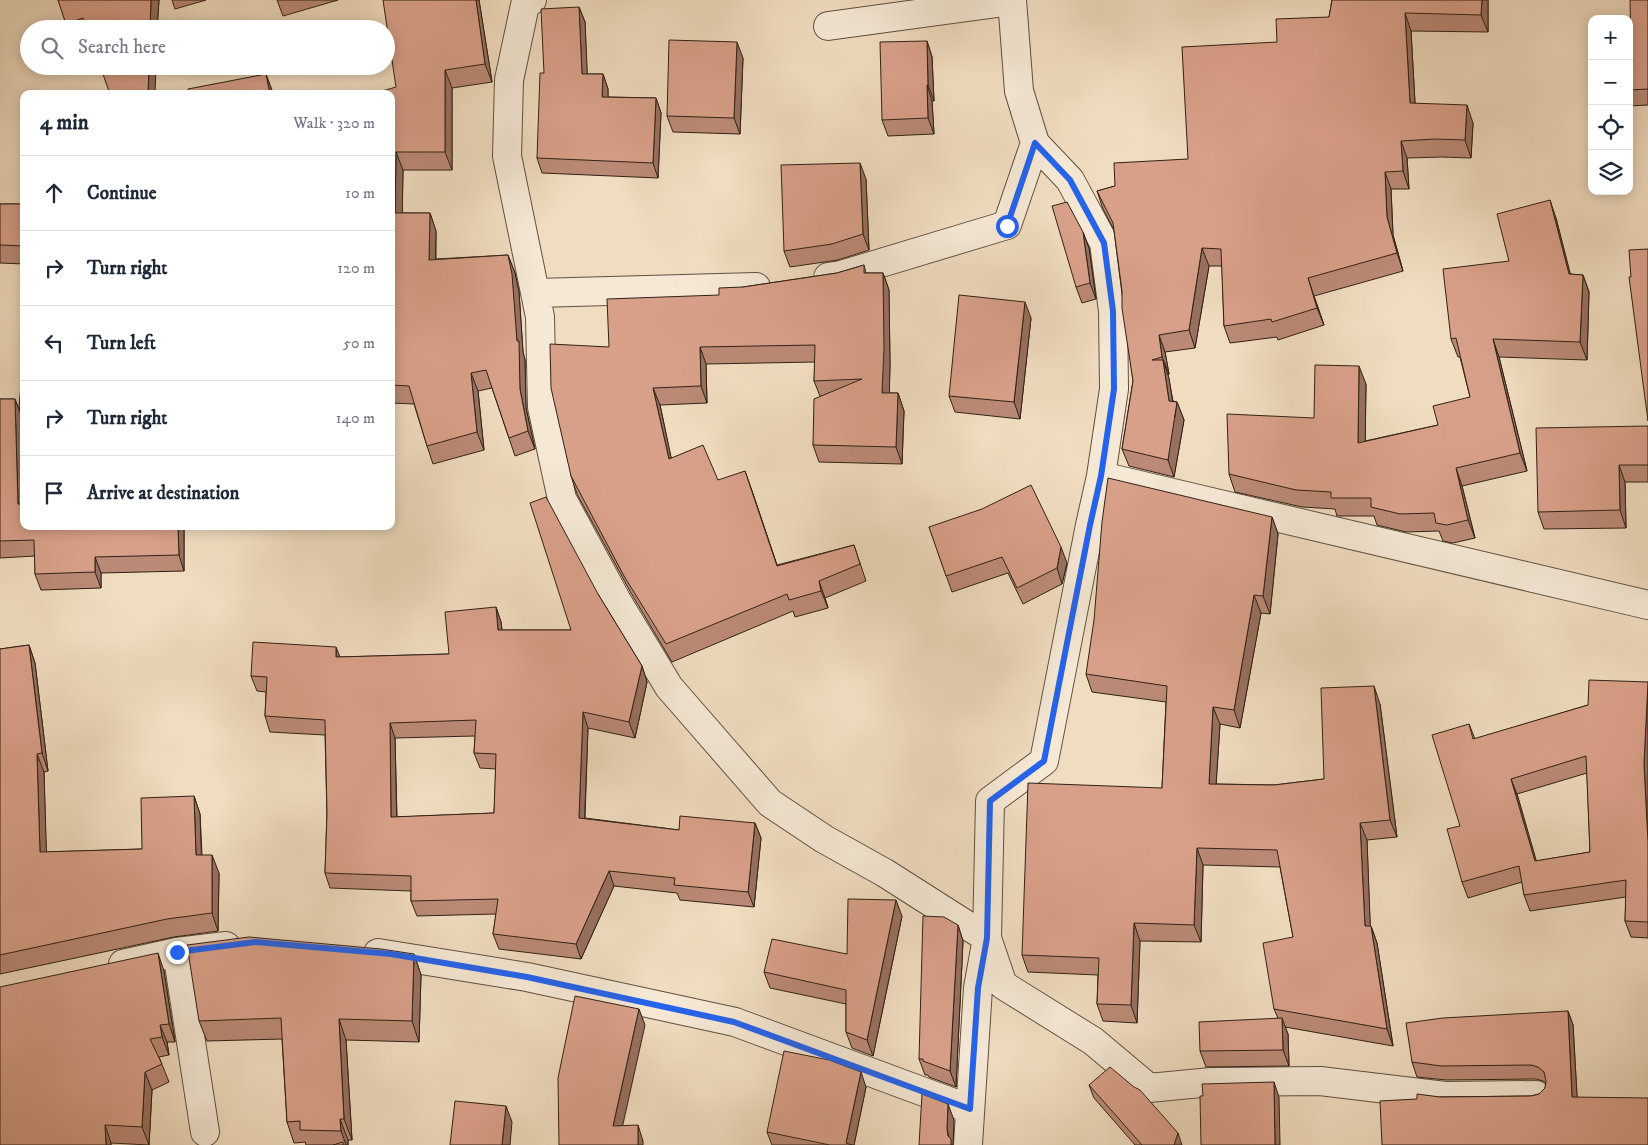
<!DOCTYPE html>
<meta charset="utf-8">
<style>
body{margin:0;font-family:"IM FELL DW Pica",serif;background:#f6f6f7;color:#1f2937}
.controls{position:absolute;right:15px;top:15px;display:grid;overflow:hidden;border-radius:10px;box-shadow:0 2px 12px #0003}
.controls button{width:45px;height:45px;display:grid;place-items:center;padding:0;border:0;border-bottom:1px solid #e0e1e3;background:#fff;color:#1f2937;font:25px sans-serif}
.stop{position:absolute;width:15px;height:15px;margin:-11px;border:4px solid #2563eb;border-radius:50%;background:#fff}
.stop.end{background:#2563eb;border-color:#fff;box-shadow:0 1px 5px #0008}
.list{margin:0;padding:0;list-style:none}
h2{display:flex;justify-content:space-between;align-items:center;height:65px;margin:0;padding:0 20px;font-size:21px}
h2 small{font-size:16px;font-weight:400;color:#747a83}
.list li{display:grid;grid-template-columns:32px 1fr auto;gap:15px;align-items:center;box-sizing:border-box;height:75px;padding:0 20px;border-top:1px solid #e0e1e3}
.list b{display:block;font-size:19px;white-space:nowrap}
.list em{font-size:16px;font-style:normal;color:#747a83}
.icon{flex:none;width:28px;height:28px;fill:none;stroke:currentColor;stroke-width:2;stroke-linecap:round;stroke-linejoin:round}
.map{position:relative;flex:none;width:1648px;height:1145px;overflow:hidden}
.search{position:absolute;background:#fff;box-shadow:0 2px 12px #0003;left:20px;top:20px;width:375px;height:55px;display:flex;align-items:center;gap:12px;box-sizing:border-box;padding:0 18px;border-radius:28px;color:#747a83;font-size:19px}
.panel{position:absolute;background:#fff;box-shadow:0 2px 12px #0003;left:20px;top:90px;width:375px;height:440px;border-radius:10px}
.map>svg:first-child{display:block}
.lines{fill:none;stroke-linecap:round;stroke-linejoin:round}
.street-casing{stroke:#605040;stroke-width:30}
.street{stroke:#f5e8d5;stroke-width:28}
.wall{fill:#bb8a76;stroke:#302116;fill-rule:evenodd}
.shaded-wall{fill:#987060;stroke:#302116}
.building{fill:#d9a089;stroke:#302116;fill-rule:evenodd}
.route{stroke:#2563eb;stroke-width:6}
</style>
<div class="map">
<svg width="1648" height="1145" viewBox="0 0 1648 1145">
<rect width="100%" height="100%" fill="#f0dcbf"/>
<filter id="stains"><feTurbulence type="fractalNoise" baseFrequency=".004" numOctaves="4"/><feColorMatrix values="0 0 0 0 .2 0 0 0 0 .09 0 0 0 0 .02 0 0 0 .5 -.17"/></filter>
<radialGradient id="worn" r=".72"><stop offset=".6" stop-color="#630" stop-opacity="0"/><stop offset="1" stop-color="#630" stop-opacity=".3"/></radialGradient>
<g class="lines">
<defs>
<path id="street" d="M532,0L525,5L509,80L507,156L540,317L542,407L562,499L617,601L669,687L770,803L824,839L885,873L987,938L1003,985L1093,1041L1149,1088L1211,1082L1320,1081L1445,1096L1536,1095
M828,26L1012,1
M828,277L841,275L1007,225L1035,143
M536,293L756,287
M1101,476L1648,605
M177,952L205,1132
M378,953L527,977L735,1022L970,1109
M123,964L177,952L226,946
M968,1145L978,988L987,938L990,801L1044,761L1090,525L1101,476L1114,389L1113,311L1104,243L1070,180L1035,143L1019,91L1012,0"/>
</defs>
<use href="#street" class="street-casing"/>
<use href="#street" class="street"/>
</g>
<path class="wall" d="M58,0H159L157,29H68Z
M172,0H206L175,9Z
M277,0H338L283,16Z
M479,0L492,82L452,88V170H403L402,213H430L436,231V259L508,255L515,273L519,292L523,352L525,360L526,408L535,449L515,456L492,388L478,391L484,450L433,464L427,446L414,404L391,403V94L396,87Z
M1332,0H1488V32L1411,31L1415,103L1473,123L1471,158L1442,157L1407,158L1409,189H1391L1393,235L1403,271L1314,296L1324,325L1278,340L1277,337L1230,343L1224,326L1222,266H1209L1195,348L1165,352L1169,374L1168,375L1173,401L1177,402L1184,420L1174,477L1129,466L1122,449L1133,381L1114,230L1103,209L1097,191L1115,186L1188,159L1277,42L1329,17Z
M1648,0V105L1629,106V52H1631Z
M579,7L585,22L587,74H603L608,89V97L656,98L661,113L658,178L542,173L537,158Z
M927,41L932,57L934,101H932L934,134L888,136L882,120Z
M743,58L740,134L673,132L667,116Z
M866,179L869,250L838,260L790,267L784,251Z
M0,204H24V264L0,263Z
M1556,218L1570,274L1583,275L1589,292L1587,360L1499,357L1527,471L1462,486L1475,538L1453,543L1443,541L1439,531L1406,532L1377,525L1374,516H1337L1335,509L1302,507L1235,492L1229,474L1366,384L1365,441L1438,425L1470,397L1460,357H1458L1451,339L1509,261Z
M1083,232L1089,248L1096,299L1082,303L1076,287Z
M864,265L866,273H883L889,290L890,365L889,393H898L904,411L902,464L819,462L813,445L820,396L814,381L815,362L706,364L707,403L660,405L671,458L718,480L751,488L777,565L854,545L866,581L825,598L828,608L795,617L793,611L672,662L631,593L577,494L571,476L609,347L719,295L743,287L837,273Z
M1031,318L1020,419L955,412L949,396Z
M24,374V420L19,407Z
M0,399H15L21,415L24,526H184V571L101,573V588L41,590L35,574V556L0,558Z
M1648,426V482H1625L1626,528L1544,529L1538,512Z
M1272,517L1278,534L1270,614L1261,613L1240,728L1220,724L1216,784L1274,785L1324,779L1380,704L1397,837L1367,840L1370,926H1371L1377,943L1393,1046L1285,1027L1288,1034L1289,1066L1206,1067L1200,1051L1278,1018L1274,1009L1293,937L1280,867L1203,865L1201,942L1140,941L1137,1023L1103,1021L1097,1004L1098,975L1028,972L1022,955L1162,788L1166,702L1092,692L1086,674Z
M929,527L1067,563L1062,584L1023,604L1008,573L952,592Z
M598,594L642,666L647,682L635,738L588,728L585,818L679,830L755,823L761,838L754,907L680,900L677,893L614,886L581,959L499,949L493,934L496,914L417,916L411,901V891L330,888L325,873L327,813L325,735L270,732L265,716L266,692L257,691L251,676L340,657L449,654L496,607L501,622L502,630H571ZM475,736L474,753L480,768L496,769L494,813L397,817L395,738Z
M29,645L35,663L48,771L44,772L46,852L142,849L194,796L200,814L202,855L219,873L218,931L174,937L0,974V649Z
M1648,682V938L1631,937L1625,921L1626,897L1530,911L1524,895L1522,882L1468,898L1462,882L1469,724L1475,739L1588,705ZM1587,773L1590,852L1536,861L1517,794Z
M902,916L873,1056L852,1048L846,1032V1004L770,988L764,972L847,954Z
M958,925L963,941L956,1087L929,1077L928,1075H925L919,1059Z
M414,954L421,975L419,1042L346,1040L352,1140H348V1145H306L305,1142L294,1143L287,1122L282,1039L207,1041L199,1021Z
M164,971L175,1042H167L169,1055L159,1057L169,1082L152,1090L149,1145L111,1143V1145H0Z
M1568,1011L1573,1025L1577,1097L1417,1099L1440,1097L1531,1096L1539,1094L1545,1088L1546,1083L1543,1081L1536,1079L1446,1080L1417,1077L1412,1062Z
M1089,1085L1182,1145H1135L1094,1098Z
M866,1087L854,1145H772L767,1132Z"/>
<path class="shaded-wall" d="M151,0H159L157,29H150Z
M476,0H479L492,82L485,64Z
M1482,0H1488V32L1481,15Z
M579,7L585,22L588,89L582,74Z
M1405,13L1411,31L1416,121L1410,103Z
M927,41L932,57L934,101L928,85Z
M737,42L743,58L740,134L734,118Z
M149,66H156L155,94H148Z
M445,70L452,88V170L445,152Z
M266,74L272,90L273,94H270Z
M603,74L608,89V112L602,97Z
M927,85L932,101L934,134L928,118Z
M656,98L661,113L658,178L653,163Z
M1467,105L1473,123L1471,158L1465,140Z
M1401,141L1407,158L1409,189L1403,171Z
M396,152L403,170L402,231L395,213Z
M860,163L866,179L869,250L863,234Z
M1385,172L1391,189L1393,235L1403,271L1397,253L1387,217Z
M1550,200L1556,218L1575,292L1569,274Z
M430,213L436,231L435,278L429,260Z
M1083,232L1089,248L1096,299L1090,283Z
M1202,248L1209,266L1195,348L1189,330Z
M508,255L515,273L519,292L523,352L525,360L526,408L535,449L528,431L520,389L517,341Z
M883,273L889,290L890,365L889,410L882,393Z
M1583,275L1589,292L1587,360L1580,342Z
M1308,278L1314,296L1324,325L1317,308Z
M1025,302L1031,318L1020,419L1014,402Z
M1159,335L1165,352L1169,374L1162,357Z
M1493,339L1499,357L1527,471L1520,453Z
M700,347L706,364L707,403L701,386Z
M1163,360L1169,378L1175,417L1177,402L1184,420L1174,477L1168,460L1169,401Z
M1359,366L1366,384L1365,461L1358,443Z
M471,373L478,391L484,450L477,432Z
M653,388L660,405L675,476L669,459Z
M898,393L904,411L902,464L896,447Z
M15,399L21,415L24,506L18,504Z
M1619,465L1625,482L1626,528L1620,510Z
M1456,468L1462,486L1475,538L1468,520Z
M745,471L751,488L783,583L777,566Z
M1272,517L1278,534L1270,614L1263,596Z
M178,526H184V571L179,555Z
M1061,547L1067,563L1062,584L1057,568Z
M95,557L101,573V588L95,572Z
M819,581L825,598L828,608L821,591Z
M1254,595L1261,613L1240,728L1234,710Z
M496,607L501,622L504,645L498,630Z
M29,645L35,663L48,771L42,753Z
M336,647L342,662L336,657Z
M642,666L647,682L635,738L629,722Z
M1648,682V842L1644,764Z
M1374,686L1380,704L1397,837L1390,820Z
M1213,707L1220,724L1215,801L1209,784Z
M583,712L588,728L584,833L579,818Z
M390,723L395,738L397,832L391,817Z
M37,754L44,772L47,870L40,852Z
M1511,779L1517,794L1541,877L1535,861Z
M194,796L200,814L202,873L196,855Z
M755,823L761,838L754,907L748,892Z
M1360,823L1367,840L1371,944L1365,926Z
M1197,848L1203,865L1201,942L1194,925Z
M212,855L219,873L218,931L212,913Z
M609,871L614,886L581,959L576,944Z
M896,900L902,916L873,1056L867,1040Z
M1134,923L1140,941L1137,1023L1131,1005Z
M958,925L963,941L956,1087L950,1071Z
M1371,926L1377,943L1393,1046L1387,1029Z
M158,953L164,971L175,1042L169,1024Z
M414,954L421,975L419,1042L412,1021Z
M639,1009L645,1025L619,1142L613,1126Z
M1568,1011L1573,1025L1578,1112L1572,1097Z
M1282,1018L1288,1034L1289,1066L1283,1050Z
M339,1019L346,1040L352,1140L344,1119Z
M160,1025L167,1042L169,1055L162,1037Z
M145,1072L152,1090L149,1145L142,1127Z
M861,1072L866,1087L854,1145H846V1143Z
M1274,1082L1279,1097L1280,1145H1275Z
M948,1104L954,1120L953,1145H951L947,1129Z
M506,1106L512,1122L510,1145H502Z
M340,1119L348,1140V1145H346L341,1131Z
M105,1125L111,1143V1145H106Z
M638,1125L643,1141V1145H638Z
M1178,1133L1182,1145H1174Z"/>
<path class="building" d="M58,0H151L150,29H87L83,18L66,24Z
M383,0H476L485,64L445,70V152H396L395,213H430L429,260L508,255L512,274L517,341H519L520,389L528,431L509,438L486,370L471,373L477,432L427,446L409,386L391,385V94H372L396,87Z
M1332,0H1482L1481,15L1405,13L1410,103L1467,105L1465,140L1435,139L1401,141L1403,171L1385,172L1387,217L1397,253L1308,278L1317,308L1272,322L1271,319L1224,326L1221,249L1202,248L1189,330L1159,335L1162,357L1152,360H1163L1169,401L1177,402L1168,460L1122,449L1133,381L1122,308V291L1113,223L1097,191L1115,186L1114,163L1188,159L1182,47L1277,42L1276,19L1329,17Z
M1630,0H1648V89L1629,90V52H1631Z
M579,7L582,74H603L602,97L656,98L653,163L537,158L540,73H544L541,9Z
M669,40L737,42L734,118L667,116Z
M927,41L928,85H927L928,118L882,120L880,42Z
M100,66H149L148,94H110Z
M266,74L270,94H189L188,89Z
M860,163L863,234L832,244L784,251L781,165Z
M1550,200L1569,274L1583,275L1580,342L1493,339L1520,453L1456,468L1468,520L1447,525L1436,523L1434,513L1400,514L1371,507V498H1331V492L1296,490L1229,474L1227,414L1314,418L1315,365L1359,366L1358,443L1438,425L1433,406L1470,397L1456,338L1451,339L1443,269L1509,261L1497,214Z
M1067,202L1083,232L1090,283L1076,287L1052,206Z
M0,204H24V246L0,245Z
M1648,249V421L1629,277H1631L1629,250Z
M864,265V273H883L884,348L882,393H898L896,447L813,445L814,399L862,379L814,381L815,345L700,347L701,386L653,388L669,459L703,445L718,480L745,471L777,566L854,545L860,564L819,581L821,591L789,600L787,594L666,644L624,576L571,476L551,388L550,344L609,347L607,299L719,295V288L743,287L837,273Z
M959,295L1025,302L1014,402L949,396Z
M22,374H24V407H19Z
M0,399H15L18,504H24V526H178L179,555L95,557V572L35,574L34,540L0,541Z
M1648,426V465H1619L1620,510L1538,512L1536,428Z
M1108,478L1272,517L1263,596L1254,595L1234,710L1213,707L1209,784L1274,785L1324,779L1321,688L1374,686L1390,820L1360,823L1365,926H1371L1387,1029L1274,1009L1263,943L1293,937L1277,850L1197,848L1194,925L1134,923L1131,1005L1097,1004L1099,958L1022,955L1028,783L1162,788L1167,686L1086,674L1094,620L1102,522Z
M1031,485L1061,547L1057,568L1017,588L1002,557L946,576L929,527L982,509Z
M546,497L598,594L642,666L629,722L583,712L579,818L679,830L680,816L755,823L748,892L674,885L675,878L609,871L576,944L493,934L498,899L411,901V876L325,873L327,813L325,720L265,716L267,677L251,676L253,642L336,647V657L449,654L445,612L496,607L498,630H571L530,503ZM476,720L474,753L496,754L494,813L391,817L390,723Z
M29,645L42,753L37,754L40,852L142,849L141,798L194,796L196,855H212V913L167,919L0,955V649Z
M1589,680L1648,682L1644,764L1648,842V922L1625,921L1626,880L1524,895L1519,866L1462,882L1447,829L1460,826L1432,735L1469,724L1473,739L1588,705ZM1586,756L1590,852L1535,861L1511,779Z
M848,899L896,900L867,1040L846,1032V990L764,972L772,939L847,954Z
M923,916L944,917L958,925L950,1071L923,1061V1059H919Z
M249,937L381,949L414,954L412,1021L339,1019L344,1119H340L341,1131L300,1130V1121L287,1122L281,1018L199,1021L187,945Z
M158,953L169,1024L160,1025L162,1037L150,1039L162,1064L145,1072L142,1127L105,1125L106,1145H0V987Z
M575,996L639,1009L613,1126L638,1125V1145H559L558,1078Z
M1568,1011L1572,1097L1648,1098V1145H1382L1380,1101L1417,1099V1094L1440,1097L1531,1096L1539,1094L1545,1088L1546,1081L1544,1072L1538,1067L1531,1065L1441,1066L1412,1062L1406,1023L1443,1018Z
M1282,1018L1283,1050L1200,1051L1199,1022Z
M784,1051L829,1060L861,1072L846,1143L852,1145H830L767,1132Z
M1110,1067L1134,1087L1140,1090L1178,1133L1174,1145H1142L1089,1085Z
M1274,1082L1275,1145H1201L1200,1096H1203L1202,1084Z
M922,1094L948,1104L947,1129L948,1136L951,1139V1145H919Z
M455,1101L506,1106L502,1145H450Z
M343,1142V1145H333Z"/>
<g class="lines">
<path class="route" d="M177,952L256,942L391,954L527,977L734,1022L970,1109L978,988L987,938L990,801L1044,761L1090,525L1101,476L1114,389L1113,311L1104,243L1070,180L1035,143L1007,226"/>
</g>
<rect width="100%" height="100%" filter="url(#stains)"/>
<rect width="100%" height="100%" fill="url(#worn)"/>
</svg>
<div class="controls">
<button>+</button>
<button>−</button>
<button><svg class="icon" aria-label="locate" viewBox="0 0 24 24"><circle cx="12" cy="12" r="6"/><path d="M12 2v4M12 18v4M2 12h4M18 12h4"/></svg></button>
<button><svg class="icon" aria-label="layers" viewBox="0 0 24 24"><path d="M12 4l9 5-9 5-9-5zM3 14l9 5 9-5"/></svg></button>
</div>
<div class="stop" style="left:1007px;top:226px"></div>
<div class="stop end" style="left:177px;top:952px"></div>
<div class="search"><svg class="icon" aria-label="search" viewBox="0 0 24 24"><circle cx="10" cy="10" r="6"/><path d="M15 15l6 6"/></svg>Search here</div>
<section class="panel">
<h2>4 min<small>Walk · 320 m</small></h2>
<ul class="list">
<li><svg class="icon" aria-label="ahead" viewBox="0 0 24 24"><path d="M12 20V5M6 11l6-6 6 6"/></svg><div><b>Continue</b></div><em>10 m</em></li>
<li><svg class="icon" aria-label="right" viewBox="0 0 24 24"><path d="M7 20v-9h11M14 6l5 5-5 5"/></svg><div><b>Turn right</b></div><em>120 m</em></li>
<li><svg class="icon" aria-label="left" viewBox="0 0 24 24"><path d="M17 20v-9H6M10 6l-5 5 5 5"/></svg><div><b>Turn left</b></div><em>50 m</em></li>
<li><svg class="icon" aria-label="right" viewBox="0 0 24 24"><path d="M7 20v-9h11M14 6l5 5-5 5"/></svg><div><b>Turn right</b></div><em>140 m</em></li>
<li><svg class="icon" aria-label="arrive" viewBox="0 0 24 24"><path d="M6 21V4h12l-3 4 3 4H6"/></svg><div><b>Arrive at destination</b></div></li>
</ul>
</section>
</div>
